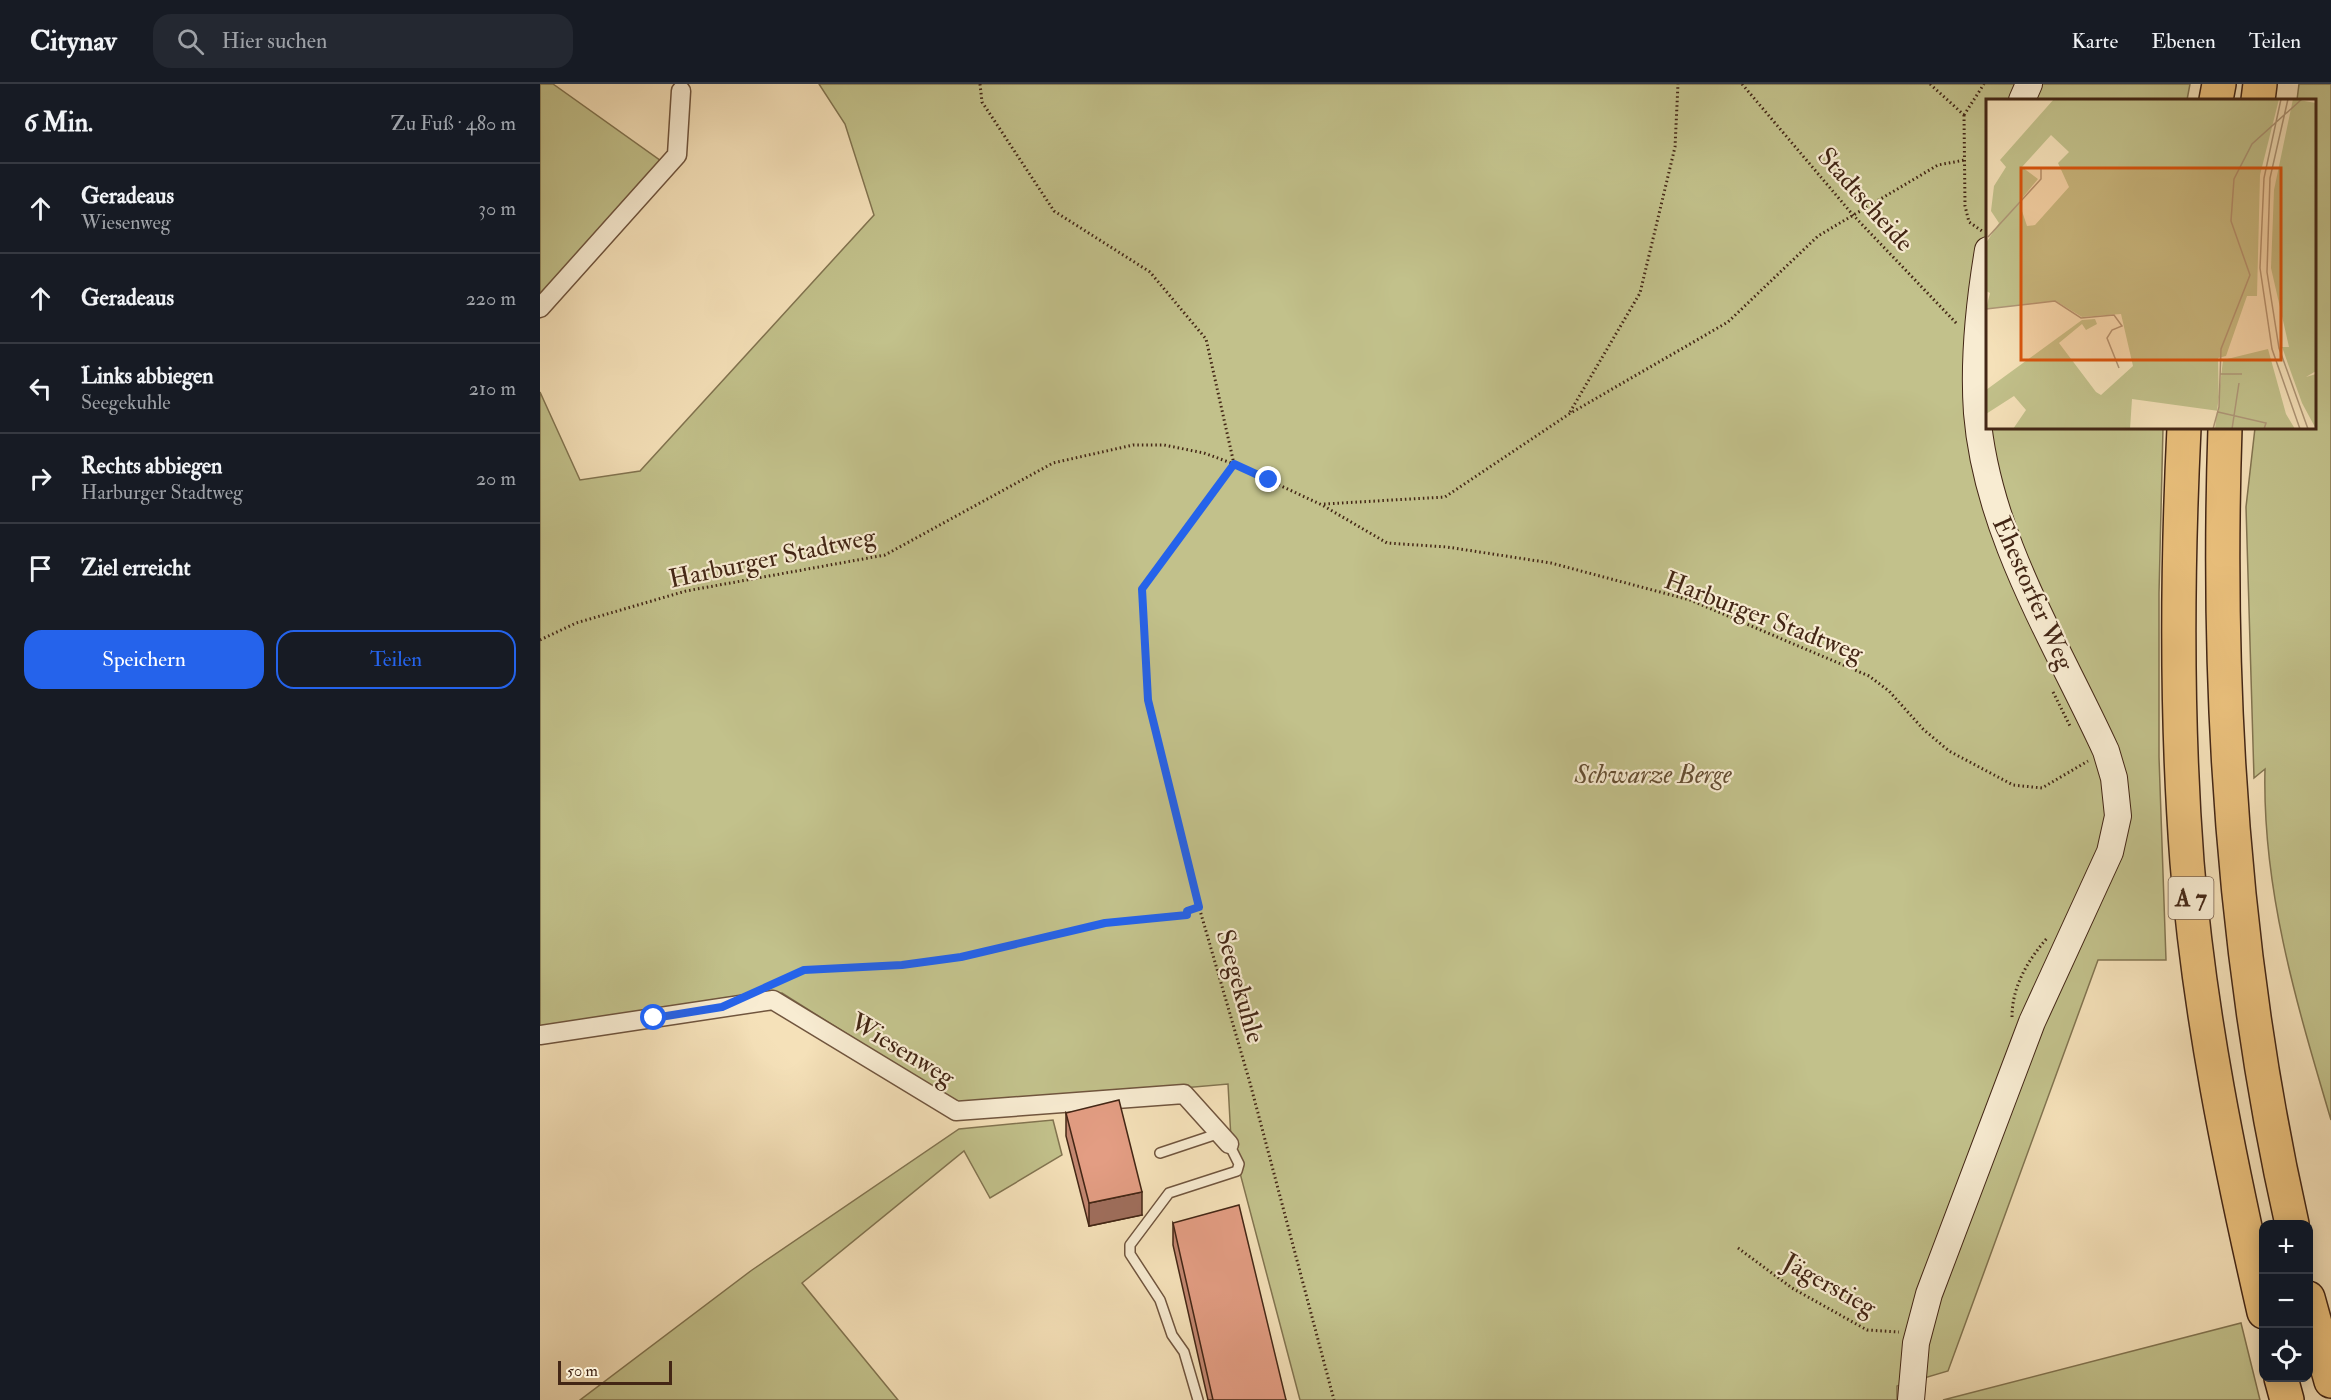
<!DOCTYPE html>
<html lang="de">
<meta charset="utf-8">
<style>
body{margin:0;font-family:"IM FELL Double Pica",serif;background:#242831;color:#f1f3f6}
.controls{position:absolute;right:18px;bottom:18px;display:grid;overflow:hidden;border-radius:12px;box-shadow:0 3px 15px #0003}
.controls button{width:54px;height:54px;display:grid;place-items:center;padding:0;border:0;border-bottom:2px solid #363941;background:#171b24;color:#f1f3f6;font:30px sans-serif}
.scale{position:absolute;left:18px;bottom:15px;width:114px;box-sizing:border-box;padding-left:6px;border:3px solid #432615;border-top:0;font-size:16px;line-height:21px;white-space:nowrap;color:#432615;-webkit-text-stroke:4px #f8ecd2;paint-order:stroke}
.stop{position:absolute;width:18px;height:18px;margin:-14px;border:4px solid #2563eb;border-radius:50%;background:#fff}
.stop.end{background:#2563eb;border-color:#fff;box-shadow:0 2px 6px #0008}
.list{margin:0;padding:0;list-style:none}
h2{display:flex;justify-content:space-between;align-items:center;height:78px;margin:0;padding:0 24px;font-size:26px}
h2 small{font-size:20px;font-weight:400;color:#9ea1a6}
.list li{display:grid;grid-template-columns:39px 1fr auto;gap:18px;align-items:center;box-sizing:border-box;height:90px;padding:0 24px;border-top:2px solid #363941}
.list b{display:block;font-size:22px;white-space:nowrap}
.list p{margin:0;font-size:20px;white-space:nowrap;color:#9ea1a6}
.list em{font-size:20px;font-style:normal;color:#9ea1a6}
.actions{display:flex;gap:12px;padding:18px 24px}
.actions a{flex:1;padding:14px 0;border:2px solid #2563eb;border-radius:18px;text-align:center;font-size:21px;color:#2563eb}
.actions .main{background:#2563eb;color:#fff}
.icon{flex:none;width:33px;height:33px;fill:none;stroke:currentColor;stroke-width:2;stroke-linecap:round;stroke-linejoin:round}
.map{position:relative;flex:none;width:1791px;height:1316px;overflow:hidden}
header{display:flex;align-items:center;gap:36px;box-sizing:border-box;height:84px;padding:0 30px;background:#171b24;border-bottom:2px solid #363941}
header strong{font-size:28px}
nav{display:flex;gap:33px;margin-inline-start:auto;font-size:21px}
.search{width:420px;height:54px;background:#242831;display:flex;align-items:center;gap:15px;box-sizing:border-box;padding:0 21px;border-radius:18px;color:#9ea1a6;font-size:22px}
main{display:flex}
aside{flex:1;background:#171b24}
.map>svg:first-child{display:block}
.green{fill:#c2c18b;stroke:#827450;stroke-width:1.5}
.lines{fill:none;stroke-linecap:round;stroke-linejoin:round}
.lane-casing{stroke:#70553e;stroke-width:12}
.street-casing{stroke:#70553e;stroke-width:21}
.secondary-casing{stroke:#432615;stroke-width:28}
.highway-casing{stroke:#432615;stroke-width:36}
.path{stroke:#432615;stroke-width:3;stroke-dasharray:1.5 3;stroke-linecap:butt}
.lane{stroke:#f8ecd2;stroke-width:9}
.street{stroke:#f8ecd2;stroke-width:18}
.secondary{stroke:#f8ecd2;stroke-width:26}
.highway{stroke:#eac07c;stroke-width:33}
.wall{fill:#c38771;stroke:#432615;stroke-width:1.5}
.shaded-wall{fill:#9f6e5c;stroke:#432615;stroke-width:1.5}
.building{fill:#e39d83;stroke:#432615;stroke-width:1.5}
.route{stroke:#2563eb;stroke-width:8}
.labels{text-anchor:middle;stroke-width:4.5;stroke-linejoin:round;paint-order:stroke}
.shield{fill:#f8ecd2;stroke:#79614e;stroke-width:1.5}
.shield-label{font-size:24px;font-weight:bold;fill:#432615}
.street-label{font-size:26px;fill:#432615;stroke:#f8ecd2}
.park-label{font-size:26px;font-style:italic;fill:#634d32;stroke:#f8ecd2}
.inset-road{fill:none;stroke:#ae9677;stroke-width:1.5}
.view{fill:#d8540d;fill-opacity:0.15;stroke:#d8540d;stroke-width:3}
.inset-edge{fill:none;stroke:#432615;stroke-width:3}
</style>
<header>
<strong>Citynav</strong>
<div class="search"><svg class="icon" aria-label="search" viewBox="0 0 24 24"><circle cx="10" cy="10" r="6"/><path d="M15 15l6 6"/></svg>Hier suchen</div>
<nav><a>Karte</a><a>Ebenen</a><a>Teilen</a></nav>
</header>
<main>
<aside>
<h2>6 Min.<small>Zu Fuß · 480 m</small></h2>
<ul class="list">
<li><svg class="icon" aria-label="ahead" viewBox="0 0 24 24"><path d="M12 20V5M6 11l6-6 6 6"/></svg><div><b>Geradeaus</b><p>Wiesenweg</p></div><em>30 m</em></li>
<li><svg class="icon" aria-label="ahead" viewBox="0 0 24 24"><path d="M12 20V5M6 11l6-6 6 6"/></svg><div><b>Geradeaus</b></div><em>220 m</em></li>
<li><svg class="icon" aria-label="left" viewBox="0 0 24 24"><path d="M17 20v-9H6M10 6l-5 5 5 5"/></svg><div><b>Links abbiegen</b><p>Seegekuhle</p></div><em>210 m</em></li>
<li><svg class="icon" aria-label="right" viewBox="0 0 24 24"><path d="M7 20v-9h11M14 6l5 5-5 5"/></svg><div><b>Rechts abbiegen</b><p>Harburger Stadtweg</p></div><em>20 m</em></li>
<li><svg class="icon" aria-label="arrive" viewBox="0 0 24 24"><path d="M6 21V4h12l-3 4 3 4H6"/></svg><div><b>Ziel erreicht</b></div></li>
</ul>
<div class="actions"><a class="main">Speichern</a><a>Teilen</a></div>
</aside>
<div class="map">
<svg width="1791" height="1316" viewBox="0 0 1791 1316">
<rect width="100%" height="100%" fill="#f5e1b9"/>
<filter id="stains"><feTurbulence type="fractalNoise" baseFrequency=".00333" numOctaves="4"/><feColorMatrix values="0 0 0 0 .2 0 0 0 0 .09 0 0 0 0 .02 0 0 0 .5 -.17"/></filter>
<radialGradient id="worn" r=".72"><stop offset=".6" stop-color="#630" stop-opacity="0"/><stop offset="1" stop-color="#630" stop-opacity=".3"/></radialGradient>
<path class="green" d="M0,0H13L121,77L0,217Z
M279,0H1650L1647,16H1448V344H1623L1619,509V673L1626,876H1558L1408,1287L1357,1302V1316H760L691,1055L688,1000L423,1023L242,909L0,949V308L40,396L100,387L334,131L305,40Z
M1759,0H1791V1036C1757,921 1722,806 1725,685L1714,694L1706,423L1715,344H1774V16H1757Z
M513,1036L522,1071L450,1114L424,1067L262,1199L358,1316H40L212,1186L419,1045Z
M1701,1239L1720,1316H1403Z"/>
<g class="lines">
<defs>
<path id="lane" d="M620,1069L680,1049
M658,1316L644,1268L632,1251L620,1216L590,1170V1161L629,1109L697,1087L699,1080L689,1060"/>
<path id="street" d="M0,224L137,71L141,7
M0,951L233,916L416,1027L644,1010L689,1060"/>
<path id="secondary" d="M1482,16L1489,0
M1371,1316L1376,1259L1389,1210L1492,938L1570,768L1578,732L1574,694L1566,667C1516,558 1447,451 1437,329C1433,274 1439,220 1448,166"/>
<path id="highway" d="M1676,16L1679,0
M1718,16L1720,0
M1644,344C1637,488 1636,633 1647,778C1659,930 1690,1080 1724,1228
M1685,344C1676,611 1693,879 1752,1140
M1768,1214L1791,1297
M1741,1294L1747,1316"/>
</defs>
<use href="#lane" class="lane-casing"/>
<use href="#street" class="street-casing"/>
<use href="#secondary" class="secondary-casing"/>
<use href="#highway" class="highway-casing"/>
<path class="path" d="M440,0L442,18L514,127L610,188L666,255L694,380
M1202,0L1313,131L1418,241
M1390,0L1424,31
M1424,31L1425,122L1429,138L1442,147
M1424,31L1444,0
M1030,328L1100,209L1135,63L1138,0
M694,380L602,505L607,616L659,823L710,999L794,1316
M784,420L905,413L1029,330L1188,238L1278,152L1398,81L1425,76
M0,556L36,539L146,507L345,471L513,379L593,361H624L664,369L694,380L782,421L847,459L907,463L1011,479L1150,516L1329,592L1349,607L1383,645L1409,667L1473,701L1502,704L1548,677
M1513,608L1530,642
M233,900L264,886L362,881L421,873L565,839L647,831V827L659,823
M1472,933C1472,902 1488,876 1508,853
M1198,1164L1252,1204L1327,1246L1359,1248"/>
<use href="#lane" class="lane"/>
<use href="#street" class="street"/>
<use href="#secondary" class="secondary"/>
<use href="#highway" class="highway"/>
</g>
<path class="wall" d="M526,1029L602,1131L549,1142L526,1052Z
M633,1139L746,1316H668L633,1161Z"/>
<path class="shaded-wall" d="M602,1108V1131L549,1142V1119Z"/>
<path class="building" d="M579,1016L602,1108L549,1119L526,1029Z
M699,1121L746,1316H673L633,1139Z"/>
<g class="lines">
<path class="route" d="M114,934L182,923L264,886L362,881L421,873L565,839L647,831V827L659,823L608,616L602,505L694,380L729,396"/>
</g>
<g class="labels">
<rect class="shield" x="1628.5" y="793" width="45" height="42" rx="4.5"/>
<g class="shield-label">
<text x="1651" y="822">A 7</text>
</g>
<g class="street-label">
<text transform="translate(1326 115) rotate(48)" y="9">Stadtscheide</text>
<text transform="translate(232 473) rotate(-12)" y="9">Harburger Stadtweg</text>
<text transform="translate(1494 509) rotate(66)" y="9">Ehestorfer Weg</text>
<text transform="translate(1224 532) rotate(21)" y="9">Harburger Stadtweg</text>
<text transform="translate(701 902) rotate(74)" y="9">Seegekuhle</text>
<text transform="translate(363 965) rotate(31)" y="9">Wiesenweg</text>
<text transform="translate(1290 1200) rotate(29)" y="9">Jägerstieg</text>
</g>
<g class="park-label">
<text x="1113" y="699">Schwarze Berge</text>
</g>
</g>
<g transform="translate(1446 15)">
<rect width="330" height="330" fill="#f5e1b9"/>
<path d="M68,0H293L274,76L271,197H261L240,257L232,259L233,312L146,300L144,330H27L40,311L28,297L0,315V291L96,221L109,220L111,225L100,231L96,225L73,244L110,293L115,296L147,267L135,215L96,218L70,202L0,210L4,194L0,192V144L13,124L5,112L8,87L20,68L14,61ZM65,36L83,53L72,64L83,88L49,126L41,127L33,103L52,80L36,68ZM307,0L330,4V272L320,278L330,275V330L316,304L296,248H303L285,169L288,91ZM282,250L300,315L309,330H229L237,261Z" fill="#c2c18b" fill-rule="evenodd"/>
<path class="inset-road" d="M295,0L278,79L274,169L286,250L314,330M302,0L284,79L281,173L293,249L322,330M2,138L55,80V70M0,210L69,202L95,219L128,216L136,227L126,231L121,239L133,269M234,275H256M232,313L280,324L278,330M227,330L233,308L235,250L264,176L245,122L248,80L266,45L316,0M246,330L253,284"/>
<path class="view" d="M35,69H295V261H35Z"/>
<rect width="330" height="330" class="inset-edge"/>
</g>
<rect width="100%" height="100%" filter="url(#stains)"/>
<rect width="100%" height="100%" fill="url(#worn)"/>
</svg>
<div class="controls">
<button>+</button>
<button>−</button>
<button><svg class="icon" aria-label="locate" viewBox="0 0 24 24"><circle cx="12" cy="12" r="6"/><path d="M12 2v4M12 18v4M2 12h4M18 12h4"/></svg></button>
</div>
<div class="scale">50 m</div>
<div class="stop" style="left:114px;top:934px"></div>
<div class="stop end" style="left:729px;top:396px"></div>
</div>
</main>
